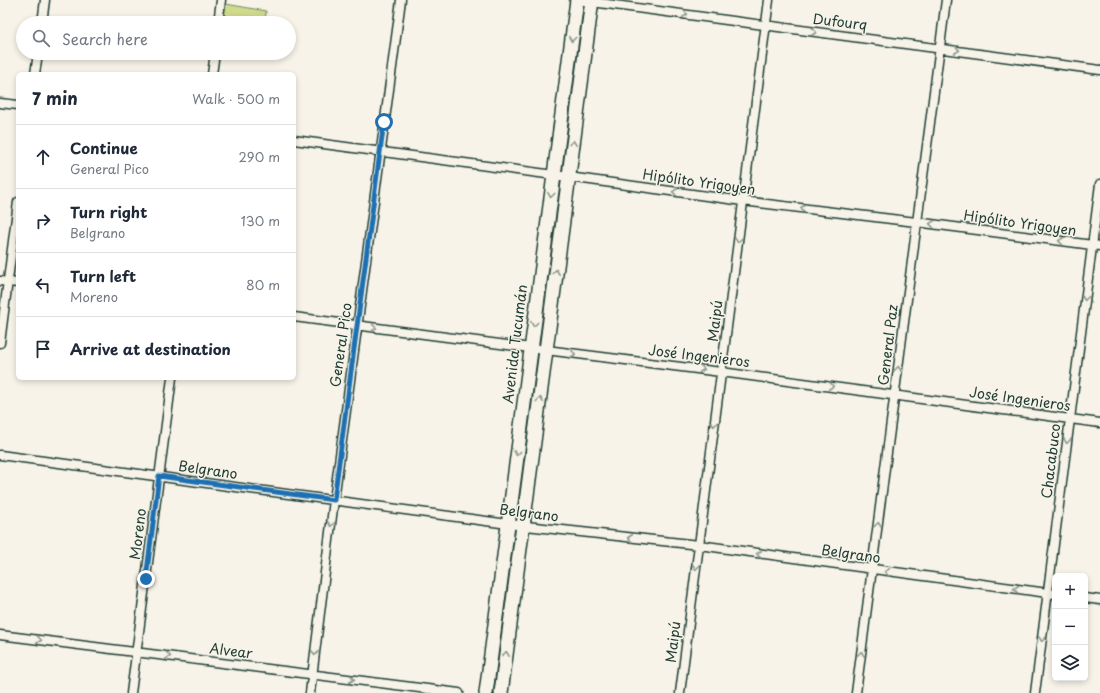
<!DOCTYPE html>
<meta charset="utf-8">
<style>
body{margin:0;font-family:"Playpen Sans",sans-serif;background:#f2f2f3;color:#1f2937}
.controls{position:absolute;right:12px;bottom:12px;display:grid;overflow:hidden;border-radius:6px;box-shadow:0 2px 6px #0003}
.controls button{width:36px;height:36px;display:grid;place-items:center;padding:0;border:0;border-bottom:1px solid #e0e1e3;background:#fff;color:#1f2937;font:20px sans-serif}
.stop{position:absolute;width:12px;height:12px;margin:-9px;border:3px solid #1f6fb2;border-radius:50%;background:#fff}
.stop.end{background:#1f6fb2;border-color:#fff;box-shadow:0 1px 4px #0008}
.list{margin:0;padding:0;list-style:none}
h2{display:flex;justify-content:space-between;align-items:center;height:52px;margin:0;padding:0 16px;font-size:17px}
h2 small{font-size:13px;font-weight:400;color:#747a83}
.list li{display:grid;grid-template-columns:26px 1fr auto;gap:12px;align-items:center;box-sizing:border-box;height:64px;padding:0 16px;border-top:1px solid #e0e1e3}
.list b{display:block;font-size:15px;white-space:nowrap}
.list p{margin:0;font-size:13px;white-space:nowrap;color:#747a83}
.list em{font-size:13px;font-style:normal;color:#747a83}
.icon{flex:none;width:22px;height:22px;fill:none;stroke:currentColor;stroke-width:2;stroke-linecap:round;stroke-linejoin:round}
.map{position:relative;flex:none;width:1100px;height:693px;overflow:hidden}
.search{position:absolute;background:#fff;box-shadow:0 2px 6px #0003;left:16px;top:16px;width:280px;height:44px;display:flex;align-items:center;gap:10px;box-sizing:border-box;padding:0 14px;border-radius:22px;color:#747a83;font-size:15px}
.panel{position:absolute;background:#fff;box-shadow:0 2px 6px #0003;left:16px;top:72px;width:280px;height:308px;border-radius:6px}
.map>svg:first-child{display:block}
.green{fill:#cfda8d;stroke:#778c60}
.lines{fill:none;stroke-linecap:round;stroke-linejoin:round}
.street-casing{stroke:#1f3d34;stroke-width:11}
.primary-casing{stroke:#1f3d34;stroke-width:16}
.street{stroke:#f7f3e8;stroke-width:8}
.primary{stroke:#f7f3e8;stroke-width:13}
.oneway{stroke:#8b988e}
.route{stroke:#1f6fb2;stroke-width:5}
.labels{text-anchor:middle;stroke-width:3;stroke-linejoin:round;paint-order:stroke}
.street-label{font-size:14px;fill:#1f3d34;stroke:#f7f3e8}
</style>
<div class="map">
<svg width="1100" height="693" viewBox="0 0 1100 693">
<rect width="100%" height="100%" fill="#f7f3e8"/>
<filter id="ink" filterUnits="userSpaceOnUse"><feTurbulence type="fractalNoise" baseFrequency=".025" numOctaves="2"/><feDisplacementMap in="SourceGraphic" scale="8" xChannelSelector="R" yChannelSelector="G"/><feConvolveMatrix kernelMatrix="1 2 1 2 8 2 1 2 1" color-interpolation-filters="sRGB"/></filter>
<g filter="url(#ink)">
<path class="green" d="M226,4L266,11L265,23L224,18Z
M582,10L584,13L565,169H561Z
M559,182L562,183L540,344L538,345Z
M538,357L540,359L519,515L516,519L512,518L534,358Z
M513,534L516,537L497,689L493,693L490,689Z"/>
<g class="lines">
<defs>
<path id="street" d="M577,0L1100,70
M42,23L45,0
M218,23L221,0
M35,74L38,53
M212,74L215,53
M0,103L18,105
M294,140L554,175L743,201L916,222L1100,246
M0,281L18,283
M294,317L546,350L721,372L1100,423
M0,343L18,202
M0,455L508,524L699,545L1055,594
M1085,598L1100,600
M0,635L459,693
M131,693L172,378
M310,693L334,500L401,0
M680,693L769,0
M856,693C886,462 915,231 946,0
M1035,693L1100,184"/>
<path id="primary" d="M486,693L577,0
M501,693L592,0"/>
</defs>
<use href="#street" class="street-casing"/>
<use href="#primary" class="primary-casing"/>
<use href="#street" class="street"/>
<use href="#primary" class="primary"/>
</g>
<defs><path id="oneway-chevron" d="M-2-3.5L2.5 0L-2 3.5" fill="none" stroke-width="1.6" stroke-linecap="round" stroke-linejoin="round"/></defs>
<g class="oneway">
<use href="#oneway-chevron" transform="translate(685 14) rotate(8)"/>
<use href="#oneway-chevron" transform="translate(814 32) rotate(7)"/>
<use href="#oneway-chevron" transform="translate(572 39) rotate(97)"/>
<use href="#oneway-chevron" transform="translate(957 50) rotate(8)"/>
<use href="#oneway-chevron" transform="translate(573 143) rotate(-83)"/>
<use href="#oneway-chevron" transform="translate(675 192) rotate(-172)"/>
<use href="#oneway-chevron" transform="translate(551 195) rotate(97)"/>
<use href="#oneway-chevron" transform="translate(803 208) rotate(-173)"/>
<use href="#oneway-chevron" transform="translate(932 224) rotate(-172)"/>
<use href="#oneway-chevron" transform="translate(738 240) rotate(97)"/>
<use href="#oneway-chevron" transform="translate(1061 241) rotate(-172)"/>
<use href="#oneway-chevron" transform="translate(556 272) rotate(-83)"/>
<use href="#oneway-chevron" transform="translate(1085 298) rotate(98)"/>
<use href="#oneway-chevron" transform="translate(534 324) rotate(97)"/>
<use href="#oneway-chevron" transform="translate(374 328) rotate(7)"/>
<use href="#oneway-chevron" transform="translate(573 354) rotate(7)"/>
<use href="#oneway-chevron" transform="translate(702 369) rotate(7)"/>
<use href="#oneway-chevron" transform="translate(898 369) rotate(-83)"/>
<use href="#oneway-chevron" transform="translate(831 386) rotate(7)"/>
<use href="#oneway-chevron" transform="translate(540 400) rotate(-83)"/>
<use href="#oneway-chevron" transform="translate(714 424) rotate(97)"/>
<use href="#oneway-chevron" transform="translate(1067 441) rotate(97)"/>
<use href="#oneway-chevron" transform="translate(517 453) rotate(97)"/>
<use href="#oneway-chevron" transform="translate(331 524) rotate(97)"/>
<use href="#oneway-chevron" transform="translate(878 525) rotate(-83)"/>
<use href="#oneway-chevron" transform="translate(630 538) rotate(-174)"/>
<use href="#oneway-chevron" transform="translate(759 554) rotate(-172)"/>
<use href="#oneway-chevron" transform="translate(696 567) rotate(97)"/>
<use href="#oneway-chevron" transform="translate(887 572) rotate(-172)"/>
<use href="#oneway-chevron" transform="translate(1016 589) rotate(-172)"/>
<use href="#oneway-chevron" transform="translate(1042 639) rotate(97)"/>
<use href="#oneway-chevron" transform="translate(39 640) rotate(7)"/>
<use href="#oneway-chevron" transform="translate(315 653) rotate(97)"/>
<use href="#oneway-chevron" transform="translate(506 654) rotate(-83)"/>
<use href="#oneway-chevron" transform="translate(861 654) rotate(-83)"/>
<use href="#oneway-chevron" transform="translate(168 656) rotate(7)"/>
<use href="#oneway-chevron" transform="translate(352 679) rotate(7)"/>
</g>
</g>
<g class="lines" filter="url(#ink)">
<path class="route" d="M146,579L159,476L334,500L384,122"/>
</g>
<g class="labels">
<g class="street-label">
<text transform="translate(840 22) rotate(7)" y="5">Dufourq</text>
<text transform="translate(699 182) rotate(8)" y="5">Hipólito Yrigoyen</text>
<text transform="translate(1020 223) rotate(8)" y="5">Hipólito Yrigoyen</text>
<text transform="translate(715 321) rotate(-83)" y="5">Maipú</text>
<text transform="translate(515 344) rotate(-83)" y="5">Avenida Tucumán</text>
<text transform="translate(341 345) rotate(-82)" y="5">General Pico</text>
<text transform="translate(888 345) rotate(-83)" y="5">General Paz</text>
<text transform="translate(699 356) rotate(7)" y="5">José Ingenieros</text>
<text transform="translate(1020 399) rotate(8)" y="5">José Ingenieros</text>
<text transform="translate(1051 461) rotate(-83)" y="5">Chacabuco</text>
<text transform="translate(208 470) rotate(8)" y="5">Belgrano</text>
<text transform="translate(529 513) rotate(7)" y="5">Belgrano</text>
<text transform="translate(138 534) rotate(-83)" y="5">Moreno</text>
<text transform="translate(851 554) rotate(8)" y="5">Belgrano</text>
<text transform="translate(673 642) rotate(-83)" y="5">Maipú</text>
<text transform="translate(231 651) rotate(7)" y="5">Alvear</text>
</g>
</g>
</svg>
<div class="controls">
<button>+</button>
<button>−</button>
<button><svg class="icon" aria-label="layers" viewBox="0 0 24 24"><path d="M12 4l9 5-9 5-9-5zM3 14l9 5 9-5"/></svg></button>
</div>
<div class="stop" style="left:384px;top:122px"></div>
<div class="stop end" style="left:146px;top:579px"></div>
<div class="search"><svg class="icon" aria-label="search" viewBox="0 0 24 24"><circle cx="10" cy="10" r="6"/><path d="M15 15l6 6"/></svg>Search here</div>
<section class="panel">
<h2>7 min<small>Walk · 500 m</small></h2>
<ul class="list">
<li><svg class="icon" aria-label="ahead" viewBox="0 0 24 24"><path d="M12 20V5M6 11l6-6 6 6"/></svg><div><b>Continue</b><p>General Pico</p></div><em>290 m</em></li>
<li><svg class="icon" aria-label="right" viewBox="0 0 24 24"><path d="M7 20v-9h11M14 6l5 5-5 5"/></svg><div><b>Turn right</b><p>Belgrano</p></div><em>130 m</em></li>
<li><svg class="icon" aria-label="left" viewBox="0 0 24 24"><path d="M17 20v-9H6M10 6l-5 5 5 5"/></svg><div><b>Turn left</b><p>Moreno</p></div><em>80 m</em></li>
<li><svg class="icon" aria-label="arrive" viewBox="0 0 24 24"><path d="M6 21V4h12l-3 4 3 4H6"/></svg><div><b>Arrive at destination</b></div></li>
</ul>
</section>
</div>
